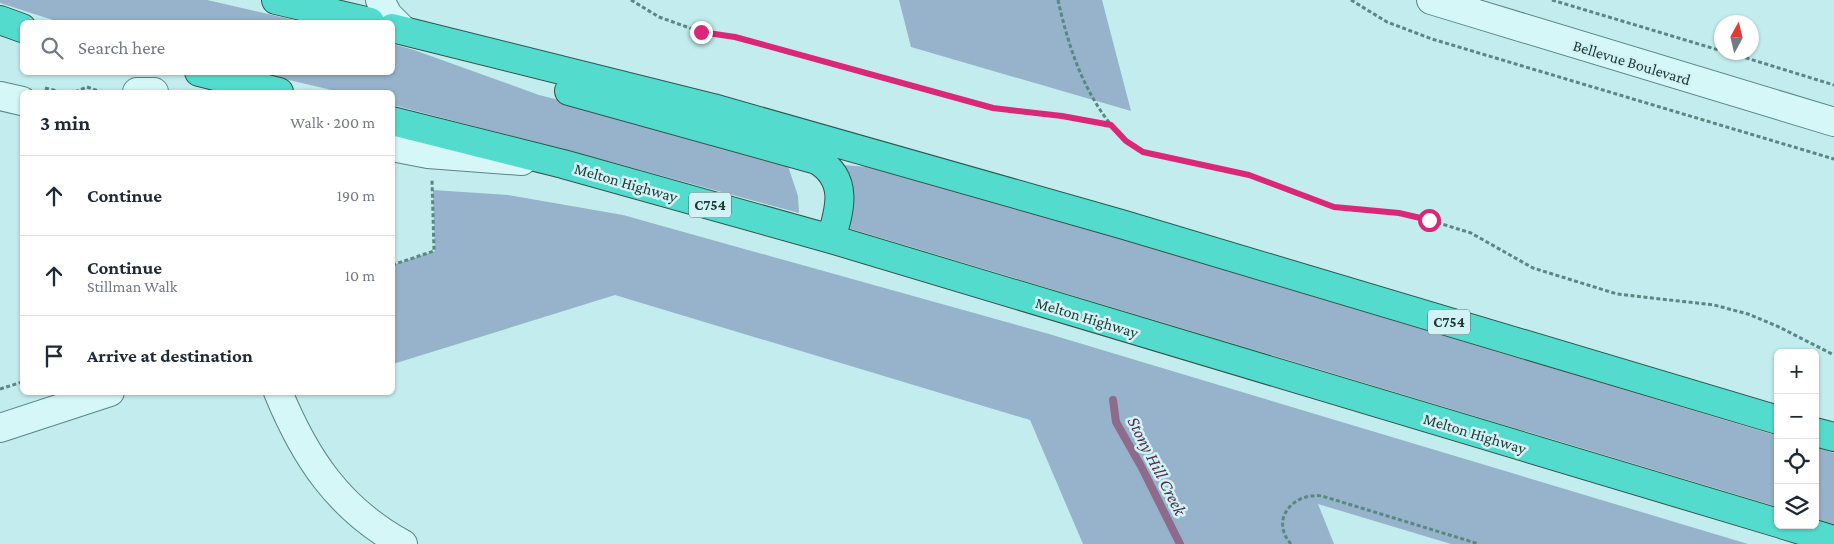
<!DOCTYPE html>
<meta charset="utf-8">
<style>
body{margin:0;font-family:"Crimson Pro",serif;background:#f6f6f7;color:#1f2937}
.controls{position:absolute;right:15px;bottom:15px;display:grid;overflow:hidden;border-radius:8px;box-shadow:0 1px 4px #0004}
.controls button{width:45px;height:45px;display:grid;place-items:center;padding:0;border:0;border-bottom:1px solid #e0e1e3;background:#fff;color:#1f2937;font:25px sans-serif}
.compass{position:absolute;left:1714px;top:15px;width:45px;height:45px;border-radius:50%;background:#fff;box-shadow:0 1px 4px #0004;rotate:8deg}
.stop{position:absolute;width:15px;height:15px;margin:-11px;border:4px solid #db2777;border-radius:50%;background:#fff}
.stop.end{background:#db2777;border-color:#fff;box-shadow:0 1px 5px #0008}
.list{margin:0;padding:0;list-style:none}
h2{display:flex;justify-content:space-between;align-items:center;height:65px;margin:0;padding:0 20px;font-size:21px}
h2 small{font-size:16px;font-weight:400;color:#747a83}
.list li{display:grid;grid-template-columns:32px 1fr auto;gap:15px;align-items:center;box-sizing:border-box;height:80px;padding:0 20px;border-top:1px solid #e0e1e3}
.list b{display:block;font-size:19px;white-space:nowrap}
.list p{margin:0;font-size:16px;white-space:nowrap;color:#747a83}
.list em{font-size:16px;font-style:normal;color:#747a83}
.icon{flex:none;width:28px;height:28px;fill:none;stroke:currentColor;stroke-width:2;stroke-linecap:round;stroke-linejoin:round}
.map{position:relative;flex:none;width:1834px;height:544px;overflow:hidden}
.search{position:absolute;background:#fff;box-shadow:0 1px 4px #0004;left:20px;top:20px;width:375px;height:55px;display:flex;align-items:center;gap:12px;box-sizing:border-box;padding:0 18px;border-radius:8px;color:#747a83;font-size:19px}
.panel{position:absolute;background:#fff;box-shadow:0 1px 4px #0004;left:20px;top:90px;width:375px;height:305px;border-radius:8px}
.map>svg:first-child{display:block}
.green{fill:#96b3cb}
.lines{fill:none;stroke-linecap:round;stroke-linejoin:round}
.stream{stroke:#8e6b8b;stroke-width:8}
.minor-casing{stroke:#598781;stroke-width:30}
.highway-casing{stroke:#2e554d;stroke-width:30}
.path{stroke:#598781;stroke-width:3;stroke-dasharray:4 2.5;stroke-linecap:butt}
.minor{stroke:#d5f7f8;stroke-width:28}
.highway{stroke:#53dccd;stroke-width:28}
.route{stroke:#db2777;stroke-width:6}
.labels{text-anchor:middle;stroke-width:5;stroke-linejoin:round;paint-order:stroke}
.shield{fill:#d1f3f5;stroke:#536f6c;stroke-width:1}
.shield-label{font-size:15px;font-weight:bold;fill:#1d3732}
.street-label{font-size:16px;fill:#1d3732;stroke:#d1f3f5}
.water-label{font-size:18px;font-style:italic;fill:#562d4b;stroke:#d1f3f5}
</style>
<div class="map">
<svg width="1834" height="544" viewBox="0 0 1834 544">
<rect width="100%" height="100%" fill="#c2eced"/>
<path class="green" d="M0,0H207L303,22H59L0,3Z
M899,0H1102L1131,111L911,47Z
M393,44L414,50L539,95L603,111L786,160L798,196L799,213L615,163L393,105L392,92H340L259,73L392,72Z
M842,165L869,167L888,172L1058,220L1778,436V507L848,228C857,206 855,185 842,165Z
M433,190L508,195L623,215L1049,334L1748,544H1451L1318,504L1334,544H1083L1030,420L615,295L393,364V265L435,251Z
M1815,447L1834,453V524L1815,519Z"/>
<g class="lines">
<path class="stream" d="M1113,400L1116,422L1141,466L1180,544"/>
<defs>
<path id="minor" d="M380,0L388,15L403,30
M1431,0L1834,122
M137,92H154
M0,96L22,101
M392,147L428,154L522,161
M278,392C305,458 339,509 403,544
M0,428L110,392"/>
<path id="highway" d="M276,0L370,22
M0,20L22,28
M392,28L713,108L1121,224L1778,420
M199,72L279,92
M569,91L817,160C849,179 840,209 831,239
M392,121L563,164L831,239L1778,523
M1815,432L1834,437
M1784,525L1834,540"/>
</defs>
<use href="#minor" class="minor-casing"/>
<use href="#highway" class="highway-casing"/>
<path class="path" d="M631,0L659,17L701,32L735,37L993,108L1062,116L1111,125L1125,141L1143,152L1249,175L1334,207L1399,213L1429,220L1471,233L1533,268L1617,294L1714,305L1748,314L1779,327L1834,355
M1058,0C1068,45 1082,88 1111,125
M1351,0L1387,22L1432,39L1834,159
M1552,0L1722,51
M1727,52L1834,85
M45,88L61,92
M75,92L87,87L102,92
M392,265L434,251L432,180
M0,389L22,382
M1291,544C1269,519 1294,492 1322,496L1479,544"/>
<use href="#minor" class="minor"/>
<use href="#highway" class="highway"/>
</g>
<g class="lines">
<path class="route" d="M701,32L735,37L993,108L1062,116L1111,125L1126,141L1143,152L1249,175L1334,207L1399,213L1429,220"/>
</g>
<g class="labels">
<g class="shield">
<rect x="689" y="192.5" width="42" height="25" rx="4"/>
<rect x="1428" y="309.5" width="42" height="25" rx="4"/>
</g>
<g class="shield-label">
<text x="710" y="210">C754</text>
<text x="1449" y="327">C754</text>
</g>
<g class="street-label">
<text transform="translate(1632 62) rotate(17)" y="6">Bellevue Boulevard</text>
<text transform="translate(626 182) rotate(16)" y="6">Melton Highway</text>
<text transform="translate(1087 317) rotate(17)" y="6">Melton Highway</text>
<text transform="translate(1475 433) rotate(17)" y="6">Melton Highway</text>
</g>
<g class="water-label">
<text transform="translate(1157 466) rotate(63)" y="6">Stony Hill Creek</text>
</g>
</g>
</svg>
<div class="controls">
<button>+</button>
<button>−</button>
<button><svg class="icon" aria-label="locate" viewBox="0 0 24 24"><circle cx="12" cy="12" r="6"/><path d="M12 2v4M12 18v4M2 12h4M18 12h4"/></svg></button>
<button><svg class="icon" aria-label="layers" viewBox="0 0 24 24"><path d="M12 4l9 5-9 5-9-5zM3 14l9 5 9-5"/></svg></button>
</div>
<svg class="compass" viewBox="-18 -18 36 36"><path d="M0-13l5 13h-10z" fill="#e53935"/><path d="M0 13l5-13h-10z" fill="#747a83"/></svg>
<div class="stop" style="left:1429px;top:220px"></div>
<div class="stop end" style="left:701px;top:32px"></div>
<div class="search"><svg class="icon" aria-label="search" viewBox="0 0 24 24"><circle cx="10" cy="10" r="6"/><path d="M15 15l6 6"/></svg>Search here</div>
<section class="panel">
<h2>3 min<small>Walk · 200 m</small></h2>
<ul class="list">
<li><svg class="icon" aria-label="ahead" viewBox="0 0 24 24"><path d="M12 20V5M6 11l6-6 6 6"/></svg><div><b>Continue</b></div><em>190 m</em></li>
<li><svg class="icon" aria-label="ahead" viewBox="0 0 24 24"><path d="M12 20V5M6 11l6-6 6 6"/></svg><div><b>Continue</b><p>Stillman Walk</p></div><em>10 m</em></li>
<li><svg class="icon" aria-label="arrive" viewBox="0 0 24 24"><path d="M6 21V4h12l-3 4 3 4H6"/></svg><div><b>Arrive at destination</b></div></li>
</ul>
</section>
</div>
